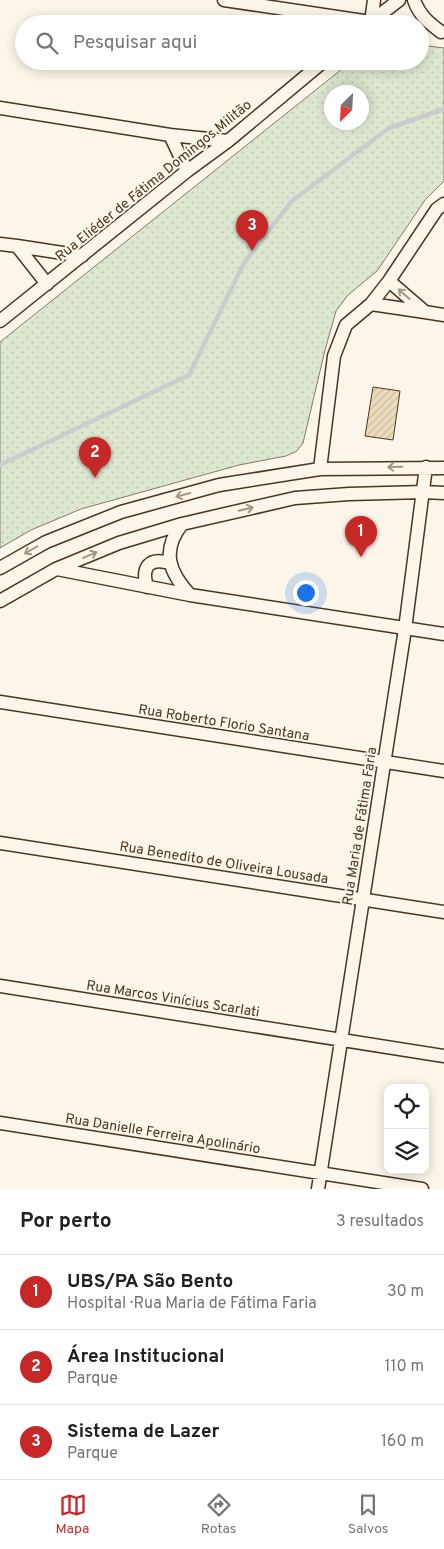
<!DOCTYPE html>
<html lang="pt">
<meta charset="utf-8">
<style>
body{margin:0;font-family:Overpass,sans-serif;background:#f2f2f2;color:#202124}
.controls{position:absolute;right:15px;bottom:15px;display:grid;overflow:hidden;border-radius:10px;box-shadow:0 2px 12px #0003}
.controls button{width:45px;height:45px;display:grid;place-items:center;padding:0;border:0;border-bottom:1px solid #e0e0e0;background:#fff;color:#202124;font:25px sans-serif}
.compass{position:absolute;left:324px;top:85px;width:45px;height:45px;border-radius:50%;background:#fff;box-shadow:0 2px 12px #0003;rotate:204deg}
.you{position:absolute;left:305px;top:592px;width:18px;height:18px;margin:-12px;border:4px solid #fff;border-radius:50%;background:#1a73e8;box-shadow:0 0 0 8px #1a73e833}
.badge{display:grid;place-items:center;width:32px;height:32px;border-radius:50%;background:#c62828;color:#fff;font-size:16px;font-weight:700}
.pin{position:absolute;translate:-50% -41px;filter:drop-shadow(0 1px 2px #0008)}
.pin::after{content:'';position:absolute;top:26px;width:18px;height:15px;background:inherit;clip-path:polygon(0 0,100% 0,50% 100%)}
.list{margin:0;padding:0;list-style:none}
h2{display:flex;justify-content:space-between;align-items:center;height:65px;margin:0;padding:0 20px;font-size:21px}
h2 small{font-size:16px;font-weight:400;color:#757577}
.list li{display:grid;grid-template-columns:32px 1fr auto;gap:15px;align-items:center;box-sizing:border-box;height:75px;padding:0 20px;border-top:1px solid #e0e0e0}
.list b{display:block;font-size:19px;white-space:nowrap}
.list p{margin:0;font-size:16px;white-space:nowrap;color:#757577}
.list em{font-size:16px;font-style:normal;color:#757577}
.icon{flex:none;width:28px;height:28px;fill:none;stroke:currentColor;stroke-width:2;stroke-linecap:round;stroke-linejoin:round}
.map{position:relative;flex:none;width:444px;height:1189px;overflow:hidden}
.search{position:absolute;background:#fff;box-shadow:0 2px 12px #0003;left:15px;right:15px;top:15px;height:55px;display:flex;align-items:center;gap:12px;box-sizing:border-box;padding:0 18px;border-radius:28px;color:#757577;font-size:19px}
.sheet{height:290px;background:#fff}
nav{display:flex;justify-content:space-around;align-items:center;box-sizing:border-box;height:70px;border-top:1px solid #e0e0e0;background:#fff;font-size:14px;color:#757577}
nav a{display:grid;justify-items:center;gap:2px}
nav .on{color:#c62828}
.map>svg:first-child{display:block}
.park{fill:url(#park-dots);stroke:#887966;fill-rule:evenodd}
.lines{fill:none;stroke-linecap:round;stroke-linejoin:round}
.stream{stroke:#c9cecd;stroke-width:4.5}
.building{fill:url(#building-hatch);stroke:#4a3520}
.minor-casing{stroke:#4a3520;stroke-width:15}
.minor{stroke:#fbf6e9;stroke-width:12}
.oneway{stroke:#a29684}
.labels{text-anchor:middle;stroke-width:4;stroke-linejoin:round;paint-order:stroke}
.street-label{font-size:14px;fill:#4a3520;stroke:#fbf6e9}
</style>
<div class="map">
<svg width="444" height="1189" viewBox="0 0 444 1189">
<defs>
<pattern id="park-dots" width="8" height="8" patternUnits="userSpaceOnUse" patternTransform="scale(1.25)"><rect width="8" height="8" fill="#dce7d0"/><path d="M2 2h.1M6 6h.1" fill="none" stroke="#bec7b2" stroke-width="1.8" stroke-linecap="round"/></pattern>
<pattern id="building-hatch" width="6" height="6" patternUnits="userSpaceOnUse" patternTransform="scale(1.25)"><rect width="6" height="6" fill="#ecdcbc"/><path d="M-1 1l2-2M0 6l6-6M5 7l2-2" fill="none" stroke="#ccbda1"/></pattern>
</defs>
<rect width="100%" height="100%" fill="#fbf6e9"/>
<path class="park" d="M420,45L444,48V181L425,200L377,271L348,295L336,311L325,350L303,443L297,451L286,456L239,465L81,509L31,530L0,548V342L352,61H420ZM362,92V122H332V92Z"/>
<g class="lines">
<path class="stream" d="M0,465L189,375L244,263L292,201L389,128L444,109"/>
</g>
<path class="building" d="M373,387L400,391L393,440L365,436Z"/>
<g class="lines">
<defs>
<path id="minor" d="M224,0L384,24
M414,0C419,15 429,23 441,32
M371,22L374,0
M368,24L399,0
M0,108L170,135
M187,171L170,135L228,141
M0,244L17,246
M47,284L17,246L82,256
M371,304L425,312L389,281
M425,312L444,315
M0,321L187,171L228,141L324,61
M320,469L334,356L346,325L371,304L389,281L437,209L444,204
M182,524C161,551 169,572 190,595
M0,568L46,542L121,512L219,485L320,469L444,468
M57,569L190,595L444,634
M147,587C141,567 149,557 170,563
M0,601L56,569L119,543L182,524L295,498L349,494L424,492L444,493
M0,702L444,771
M0,843L444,912
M0,986L444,1056
M0,1123L422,1189
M318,1189L405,629L426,467"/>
</defs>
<use href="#minor" class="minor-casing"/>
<use href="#minor" class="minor"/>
</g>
<defs><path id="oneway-shaft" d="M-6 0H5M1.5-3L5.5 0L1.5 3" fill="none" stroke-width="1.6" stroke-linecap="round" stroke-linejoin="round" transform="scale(1.25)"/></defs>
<g class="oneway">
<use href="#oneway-shaft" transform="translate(404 294) rotate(-139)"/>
<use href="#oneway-shaft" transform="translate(395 467) rotate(179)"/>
<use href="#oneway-shaft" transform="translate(183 495) rotate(165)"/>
<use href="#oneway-shaft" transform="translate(246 509) rotate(-13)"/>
<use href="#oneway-shaft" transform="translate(31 550) rotate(150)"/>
<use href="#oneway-shaft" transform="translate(90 555) rotate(-23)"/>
</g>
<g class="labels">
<g class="street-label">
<text transform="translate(153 180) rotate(-39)" y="5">Rua Eliéder de Fátima Domingos Militão</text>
<text transform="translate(224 722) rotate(9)" y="5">Rua Roberto Florio Santana</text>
<text transform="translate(359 826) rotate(-81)" y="5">Rua Maria de Fátima Faria</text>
<text transform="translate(224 862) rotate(9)" y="5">Rua Benedito de Oliveira Lousada</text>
<text transform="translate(173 998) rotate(9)" y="5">Rua Marcos Vinícius Scarlati</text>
<text transform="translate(163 1133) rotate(9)" y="5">Rua Danielle Ferreira Apolinário</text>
</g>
</g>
</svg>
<div class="controls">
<button><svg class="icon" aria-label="locate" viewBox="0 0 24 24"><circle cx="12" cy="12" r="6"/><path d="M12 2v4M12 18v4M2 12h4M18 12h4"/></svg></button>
<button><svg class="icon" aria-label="layers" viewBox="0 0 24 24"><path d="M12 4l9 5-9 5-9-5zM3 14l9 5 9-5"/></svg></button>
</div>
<svg class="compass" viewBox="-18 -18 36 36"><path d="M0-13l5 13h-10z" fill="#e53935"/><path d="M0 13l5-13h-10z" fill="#757577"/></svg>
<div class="you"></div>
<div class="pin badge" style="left:361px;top:557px">1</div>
<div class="pin badge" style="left:95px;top:478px">2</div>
<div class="pin badge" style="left:252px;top:251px">3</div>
<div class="search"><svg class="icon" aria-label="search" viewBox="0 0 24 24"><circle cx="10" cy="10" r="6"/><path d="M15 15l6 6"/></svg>Pesquisar aqui</div>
</div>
<section class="sheet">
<h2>Por perto<small>3 resultados</small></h2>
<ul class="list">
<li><span class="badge">1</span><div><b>UBS/PA São Bento</b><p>Hospital · Rua Maria de Fátima Faria</p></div><em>30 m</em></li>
<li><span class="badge">2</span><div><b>Área Institucional</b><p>Parque</p></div><em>110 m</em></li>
<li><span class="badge">3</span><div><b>Sistema de Lazer</b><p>Parque</p></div><em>160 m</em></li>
</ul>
</section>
<nav>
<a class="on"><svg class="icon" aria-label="map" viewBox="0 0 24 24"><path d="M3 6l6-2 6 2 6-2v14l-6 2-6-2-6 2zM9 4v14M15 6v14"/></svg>Mapa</a>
<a><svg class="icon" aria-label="directions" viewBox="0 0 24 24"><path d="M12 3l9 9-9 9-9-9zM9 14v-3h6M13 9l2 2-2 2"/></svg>Rotas</a>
<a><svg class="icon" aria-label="saved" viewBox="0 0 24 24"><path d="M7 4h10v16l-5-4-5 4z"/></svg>Salvos</a>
</nav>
